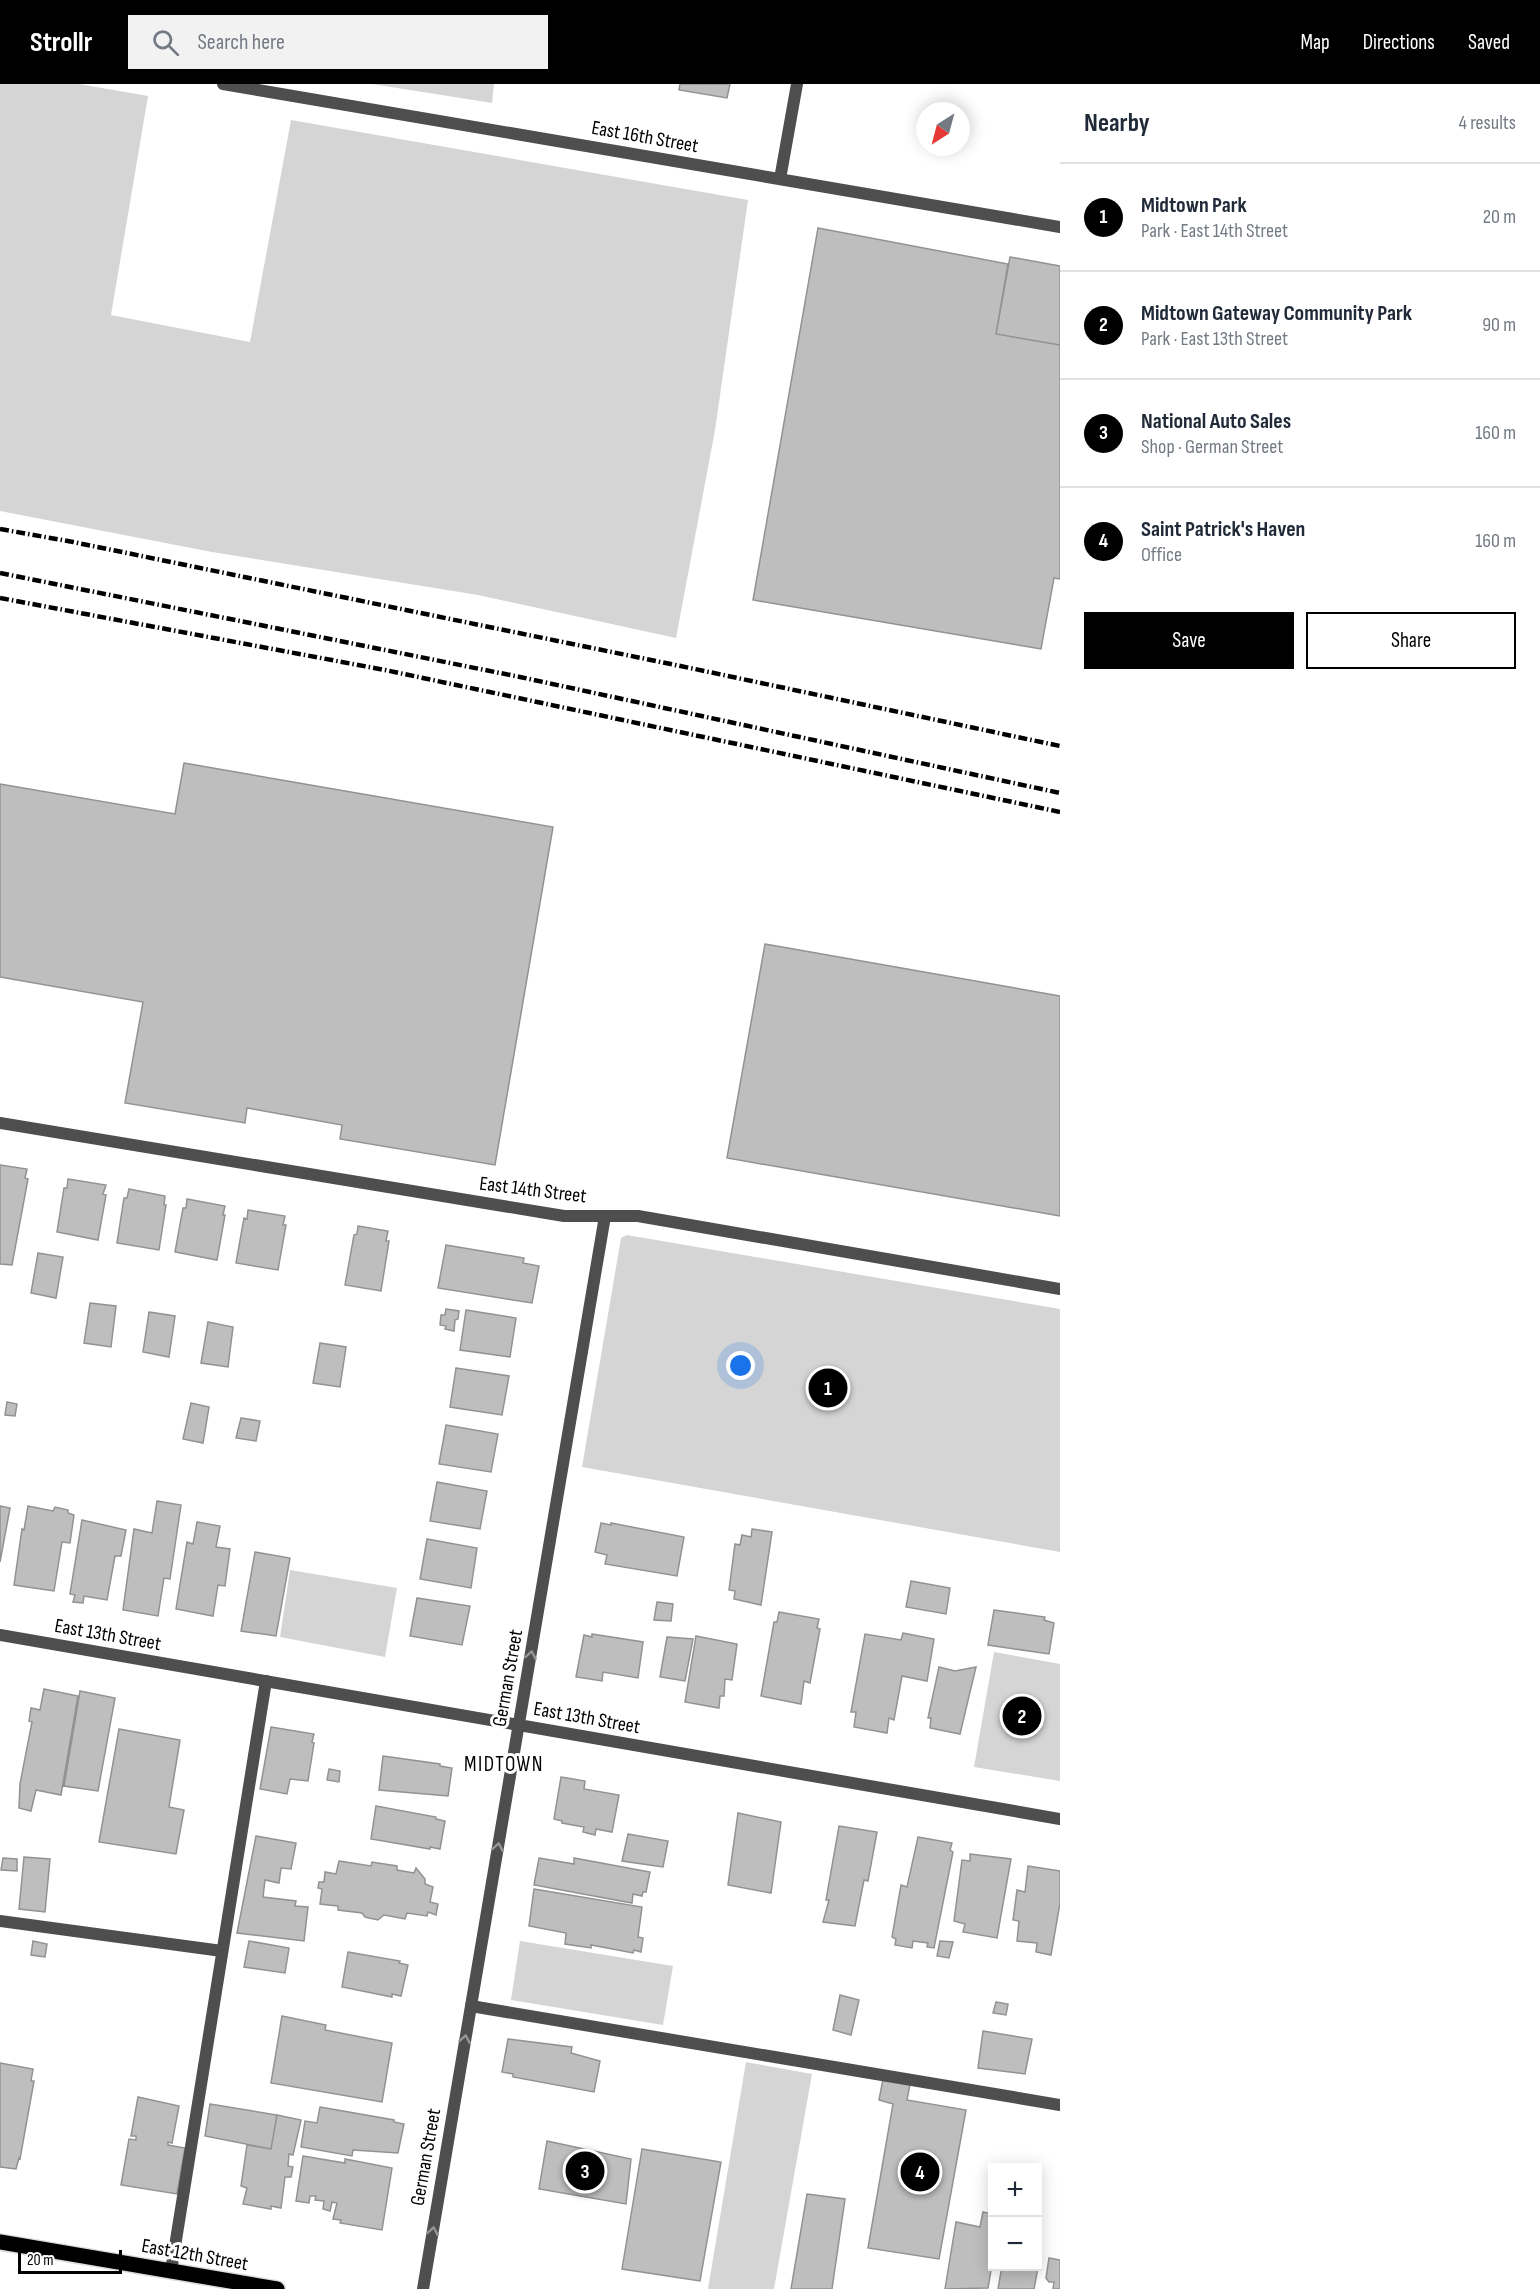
<!DOCTYPE html>
<meta charset="utf-8">
<style>
body{margin:0;font-family:"Sofia Sans Condensed",sans-serif;background:#f2f2f3;color:#1f2937}
.controls{position:absolute;right:18px;bottom:18px;display:grid;overflow:hidden;border-radius:0px;box-shadow:0 3px 15px #0003}
.controls button{width:54px;height:54px;display:grid;place-items:center;padding:0;border:0;border-bottom:2px solid #e0e1e3;background:#fff;color:#1f2937;font:30px sans-serif}
.compass{position:absolute;left:916px;top:18px;width:54px;height:54px;border-radius:50%;background:#fff;box-shadow:0 3px 15px #0003;rotate:216deg}
.scale{position:absolute;left:18px;bottom:15px;width:104px;box-sizing:border-box;padding-left:6px;border:3px solid #000;border-top:0;font-size:16px;line-height:21px;white-space:nowrap;color:#000;-webkit-text-stroke:4px #fff;paint-order:stroke}
.you{position:absolute;left:741px;top:1282px;width:21px;height:21px;margin:-15px;border:4px solid #fff;border-radius:50%;background:#1a73e8;box-shadow:0 0 0 9px #1a73e833}
.badge{display:grid;place-items:center;width:39px;height:39px;border-radius:50%;background:#000;color:#fff;font-size:20px;font-weight:700}
.pin{position:absolute;translate:-50% -50%;border:3px solid #fff;box-shadow:0 2px 6px #0006}
.list{margin:0;padding:0;list-style:none}
h2{display:flex;justify-content:space-between;align-items:center;height:78px;margin:0;padding:0 24px;font-size:26px}
h2 small{font-size:20px;font-weight:400;color:#747a83}
.list li{display:grid;grid-template-columns:39px 1fr auto;gap:18px;align-items:center;box-sizing:border-box;height:108px;padding:0 24px;border-top:2px solid #e0e1e3}
.list b{display:block;font-size:22px;white-space:nowrap}
.list p{margin:0;font-size:20px;white-space:nowrap;color:#747a83}
.list em{font-size:20px;font-style:normal;color:#747a83}
.actions{display:flex;gap:12px;padding:18px 24px}
.actions a{flex:1;padding:14px 0;border:2px solid #000;border-radius:0px;text-align:center;font-size:21px;color:#000}
.actions .main{background:#000;color:#fff}
.icon{flex:none;width:33px;height:33px;fill:none;stroke:currentColor;stroke-width:2;stroke-linecap:round;stroke-linejoin:round}
.map{position:relative;flex:none;width:1060px;height:2205px;overflow:hidden}
header{display:flex;align-items:center;gap:36px;box-sizing:border-box;height:84px;padding:0 30px;background:#000;color:#fff}
header strong{font-size:28px}
nav{display:flex;gap:33px;margin-inline-start:auto;font-size:21px}
.search{width:420px;height:54px;background:#f2f2f3;display:flex;align-items:center;gap:15px;box-sizing:border-box;padding:0 21px;border-radius:0px;color:#747a83;font-size:22px}
main{display:flex}
aside{flex:1;background:#fff}
.map>svg:first-child{display:block}
.green{fill:#d5d5d5}
.building{fill:#bebebe;stroke:#929292;stroke-width:1.5}
.lines{fill:none;stroke-linecap:round;stroke-linejoin:round}
.primary-casing{stroke:#dbdbdb;stroke-width:18}
.service{stroke:#4e4e4e;stroke-width:12}
.minor{stroke:#4e4e4e;stroke-width:12}
.primary{stroke:#000;stroke-width:15}
.rail{stroke:#000;stroke-width:4.5;stroke-dasharray:9 3 1.5 3;stroke-linecap:butt}
.oneway{stroke:#959595}
.labels{text-anchor:middle;stroke-width:6;stroke-linejoin:round;paint-order:stroke}
.street-label{font-size:20px;fill:#000;stroke:#fff}
.neighbourhood-label{font-size:21px;letter-spacing:1.5px;fill:#000;stroke:#fff}
</style>
<header>
<strong>Strollr</strong>
<div class="search"><svg class="icon" aria-label="search" viewBox="0 0 24 24"><circle cx="10" cy="10" r="6"/><path d="M15 15l6 6"/></svg>Search here</div>
<nav><a>Map</a><a>Directions</a><a>Saved</a></nav>
</header>
<main>
<div class="map">
<svg width="1060" height="2205" viewBox="0 0 1060 2205">
<rect width="100%" height="100%" fill="#fff"/>
<path class="green" d="M0,0H79L148,12L111,231L250,258L291,36L748,116L715,346L676,554L478,511L212,468L0,427Z
M372,0H494L492,19Z
M627,1151L1060,1225V1468L582,1383L621,1154Z
M290,1486L397,1504L385,1573L280,1553Z
M994,1568L1060,1580V1697L974,1683Z
M520,1857L673,1882L663,1941L511,1916Z
M746,1978L812,1990L774,2205H708Z"/>
<path class="building" d="M680,0H730L727,14L679,6Z
M818,144L1008,180L996,250L1060,261V495L1054,494L1041,565L753,516Z
M1010,173L1060,182V261L996,250Z
M184,679L553,743L495,1081L340,1055L342,1041L247,1024L245,1039L125,1019L143,918L0,893V700L175,730Z
M765,860L1060,912V1132L727,1074Z
M0,1081L27,1085L25,1094L28,1095L12,1181L0,1180Z
M68,1095L106,1101L103,1110L106,1111L98,1156L57,1148L64,1104H67Z
M129,1105L165,1112L164,1121H166L159,1166L117,1159L124,1114H127Z
M187,1115L225,1122L223,1131H225L217,1176L175,1168L183,1124H186Z
M248,1126L285,1132L283,1141H286L278,1186L236,1179L244,1134L247,1135Z
M358,1142L388,1147L386,1157H389L381,1207L345,1201L354,1151L357,1150Z
M446,1161L524,1174L523,1179L539,1182L532,1219L438,1204Z
M38,1169L63,1173L56,1214L31,1209Z
M90,1219L116,1222L111,1263L84,1259Z
M446,1225L459,1227L458,1235L455,1236L454,1247L445,1245L446,1242L440,1241L441,1231H445Z
M466,1226L516,1234L510,1273L460,1266Z
M149,1228L175,1232L169,1273L143,1268Z
M208,1238L233,1243L228,1283L201,1279Z
M320,1259L346,1263L340,1303L313,1299Z
M456,1284L509,1292L502,1331L450,1323Z
M7,1318L17,1320L15,1332L5,1331Z
M191,1319L209,1323L203,1359L183,1355Z
M241,1334L260,1337L256,1357L236,1354Z
M446,1341L498,1350L491,1388L439,1380Z
M437,1398L487,1407L480,1445L430,1437Z
M157,1417L181,1421L170,1495L164,1494L158,1532L123,1526L134,1445L152,1449Z
M0,1422L10,1424L0,1478Z
M28,1422L53,1427L55,1423L68,1426V1429L74,1431L70,1459L62,1458L54,1507L14,1501L22,1445L24,1446Z
M82,1436L126,1446L121,1472H115L107,1516L84,1512L83,1519L73,1518L75,1511L70,1510Z
M197,1438L220,1442L216,1463L230,1465L225,1502L218,1501L213,1532L176,1525L187,1458L193,1460Z
M601,1439L611,1441V1439L684,1453L677,1492L605,1480L607,1471L595,1468Z
M752,1445L772,1448L761,1521L734,1515L735,1507L729,1506L735,1460L740,1461L742,1451L751,1453Z
M427,1455L477,1464L471,1504L420,1495Z
M255,1468L290,1474L276,1552L241,1547Z
M911,1497L950,1504L946,1530L906,1523Z
M417,1514L470,1522L462,1561L410,1552Z
M657,1518L673,1520L671,1537L654,1536Z
M994,1526L1045,1533L1044,1536L1054,1539L1049,1570L988,1561Z
M779,1528L819,1535L817,1544L820,1545L810,1599L804,1597L801,1620L761,1612L774,1538H777Z
M903,1549L934,1555L927,1597L902,1592L894,1636L889,1634L887,1649L854,1643L856,1628H851L865,1550L901,1556Z
M592,1550L643,1558L638,1594L603,1588L602,1597L576,1593L584,1551L592,1553Z
M696,1552L737,1560L732,1596L725,1595L724,1612H720L719,1624L685,1618Z
M667,1553L693,1555L685,1597L660,1593Z
M939,1583L955,1587L976,1583L960,1650L930,1644L931,1634H928Z
M44,1605L78,1612L61,1711L36,1706L31,1727L19,1724L20,1700L32,1638L29,1637L31,1624L40,1626Z
M80,1607L115,1614L98,1707L64,1702Z
M271,1643L314,1650L312,1658L314,1659L308,1697L290,1695L287,1710L260,1705Z
M119,1645L180,1656L169,1723L184,1726L176,1770L99,1758Z
M383,1672L440,1680V1682L452,1684L448,1712L379,1706Z
M329,1685L340,1687L339,1698L327,1696Z
M561,1693L585,1697L584,1705L619,1711L612,1748L596,1745L595,1751L583,1748L584,1743L562,1739V1737L554,1735Z
M376,1722L436,1733V1735L445,1737L440,1765L430,1763V1765L371,1755Z
M738,1729L781,1738L771,1809L728,1801Z
M839,1742L877,1748L868,1797L864,1796L855,1842L823,1838L829,1816H826Z
M628,1750L668,1757L663,1783L622,1777Z
M256,1752L296,1759L291,1785L281,1784L279,1799L265,1796L263,1813L296,1817L295,1822L308,1823L304,1857L237,1849Z
M918,1753L952,1759L950,1766L953,1768L934,1864L927,1863L928,1859L913,1857L912,1864L895,1861L896,1855L892,1853L901,1801L907,1803Z
M970,1770L1011,1775L997,1854L963,1848L965,1840L954,1837L962,1776L970,1777Z
M24,1773L50,1775L45,1828L19,1825Z
M3,1774L17,1775V1787L1,1786Z
M539,1774L574,1780V1774L650,1788L646,1808H643L642,1812L633,1810L632,1819L534,1801Z
M339,1777L371,1782L372,1778L397,1782V1786L414,1789L416,1784L425,1795V1800L433,1803L430,1818L438,1820L436,1831L428,1828L427,1832L407,1829L405,1835L384,1831L378,1836L365,1833L362,1829L338,1826V1822L320,1820L322,1805L318,1804L319,1798H324L325,1788L336,1790Z
M1028,1782L1060,1787V1819L1051,1871L1036,1868L1037,1859L1017,1857L1019,1837L1013,1836L1017,1806L1025,1808Z
M534,1805L642,1823L638,1853L643,1854L641,1868L634,1866L633,1869L591,1861V1864L565,1860L566,1849L529,1842Z
M33,1857L47,1860L45,1873L31,1871Z
M249,1857L289,1864L285,1889L244,1883Z
M940,1857L953,1858L949,1874L937,1872Z
M348,1868L400,1877L399,1879L408,1881L401,1912L392,1910V1913L342,1903Z
M840,1911L859,1916L851,1951L833,1946Z
M996,1918L1008,1920L1006,1931L993,1929Z
M282,1932L326,1941L325,1946L392,1959L382,2018L271,1999Z
M983,1947L1032,1955L1025,1990L978,1984Z
M508,1955L572,1963L571,1969L600,1977L594,2008L513,1993V1990L502,1988Z
M0,1979L33,1985L31,1997H34L20,2075L19,2074L16,2085L0,2083Z
M883,1995L910,2000L907,2016L966,2026L939,2175L868,2164L893,2020L879,2016Z
M138,2013L179,2022L172,2059L168,2058V2061L185,2064L177,2110L121,2101L129,2055L136,2056V2052H131Z
M210,2020L277,2031L271,2065L205,2052Z
M320,2023L394,2036V2038L404,2040L398,2069L353,2066L352,2072L301,2063L305,2037L317,2039Z
M277,2031L301,2036L293,2071L289,2070L288,2082L293,2083L291,2093H285L281,2124L271,2122V2125L243,2120L247,2104L241,2102L247,2061L271,2065Z
M547,2057L631,2075L626,2120L539,2105Z
M642,2065L721,2078L700,2197L622,2185Z
M303,2072L345,2079V2075L392,2084L382,2146L340,2139L341,2136L333,2135L337,2119L332,2118L330,2127L323,2125L324,2117L315,2116L316,2112H310L309,2119L296,2117Z
M807,2110L845,2115L832,2205H791Z
M983,2128L993,2130V2175L988,2204L945,2205L956,2138L980,2143Z
M1038,2173H1040L1034,2205H998L1002,2182H1038Z
M1049,2174L1060,2176V2205H1053L1054,2198H1049L1046,2194Z"/>
<g class="lines">
<defs>
<path id="primary" d="M0,2158L277,2205"/>
</defs>
<use href="#primary" class="primary-casing"/>
<path class="service" d="M0,1837L222,1867
M471,1922L1060,2021
M171,2187L266,1597"/>
<path class="minor" d="M223,0L1060,143
M780,95L797,0
M0,1039L564,1132H638L1060,1205
M0,1551L1060,1735
M423,2205L605,1132"/>
<use href="#primary" class="primary"/>
<path class="rail" d="M0,445L73,458L690,584L1060,662
M0,489L520,593L1060,709
M0,514L385,586L1060,728"/>
</g>
<defs><path id="oneway-chevron" d="M-2-3.5L2.5 0L-2 3.5" fill="none" stroke-width="1.6" stroke-linecap="round" stroke-linejoin="round" transform="scale(1.5)"/></defs>
<g class="oneway">
<use href="#oneway-chevron" transform="translate(531 1571) rotate(-80)"/>
<use href="#oneway-chevron" transform="translate(498 1763) rotate(-80)"/>
<use href="#oneway-chevron" transform="translate(465 1955) rotate(-80)"/>
<use href="#oneway-chevron" transform="translate(433 2147) rotate(-80)"/>
</g>
<g class="labels">
<g class="street-label">
<text transform="translate(645 52) rotate(10)" y="7">East 16th Street</text>
<text transform="translate(533 1105) rotate(7)" y="7">East 14th Street</text>
<text transform="translate(108 1550) rotate(10)" y="7">East 13th Street</text>
<text transform="translate(507 1594) rotate(-80)" y="7">German Street</text>
<text transform="translate(587 1633) rotate(10)" y="7">East 13th Street</text>
<text transform="translate(425 2073) rotate(-80)" y="7">German Street</text>
<text transform="translate(195 2170) rotate(10)" y="7">East 12th Street</text>
</g>
<g class="neighbourhood-label">
<text x="504" y="1687">MIDTOWN</text>
</g>
</g>
</svg>
<div class="controls">
<button>+</button>
<button>−</button>
</div>
<svg class="compass" viewBox="-18 -18 36 36"><path d="M0-13l5 13h-10z" fill="#e53935"/><path d="M0 13l5-13h-10z" fill="#747a83"/></svg>
<div class="scale">20 m</div>
<div class="you"></div>
<div class="pin badge" style="left:828px;top:1304px">1</div>
<div class="pin badge" style="left:1022px;top:1632px">2</div>
<div class="pin badge" style="left:585px;top:2087px">3</div>
<div class="pin badge" style="left:920px;top:2088px">4</div>
</div>
<aside>
<h2>Nearby<small>4 results</small></h2>
<ul class="list">
<li><span class="badge">1</span><div><b>Midtown Park</b><p>Park · East 14th Street</p></div><em>20 m</em></li>
<li><span class="badge">2</span><div><b>Midtown Gateway Community Park</b><p>Park · East 13th Street</p></div><em>90 m</em></li>
<li><span class="badge">3</span><div><b>National Auto Sales</b><p>Shop · German Street</p></div><em>160 m</em></li>
<li><span class="badge">4</span><div><b>Saint Patrick's Haven</b><p>Office</p></div><em>160 m</em></li>
</ul>
<div class="actions"><a class="main">Save</a><a>Share</a></div>
</aside>
</main>
